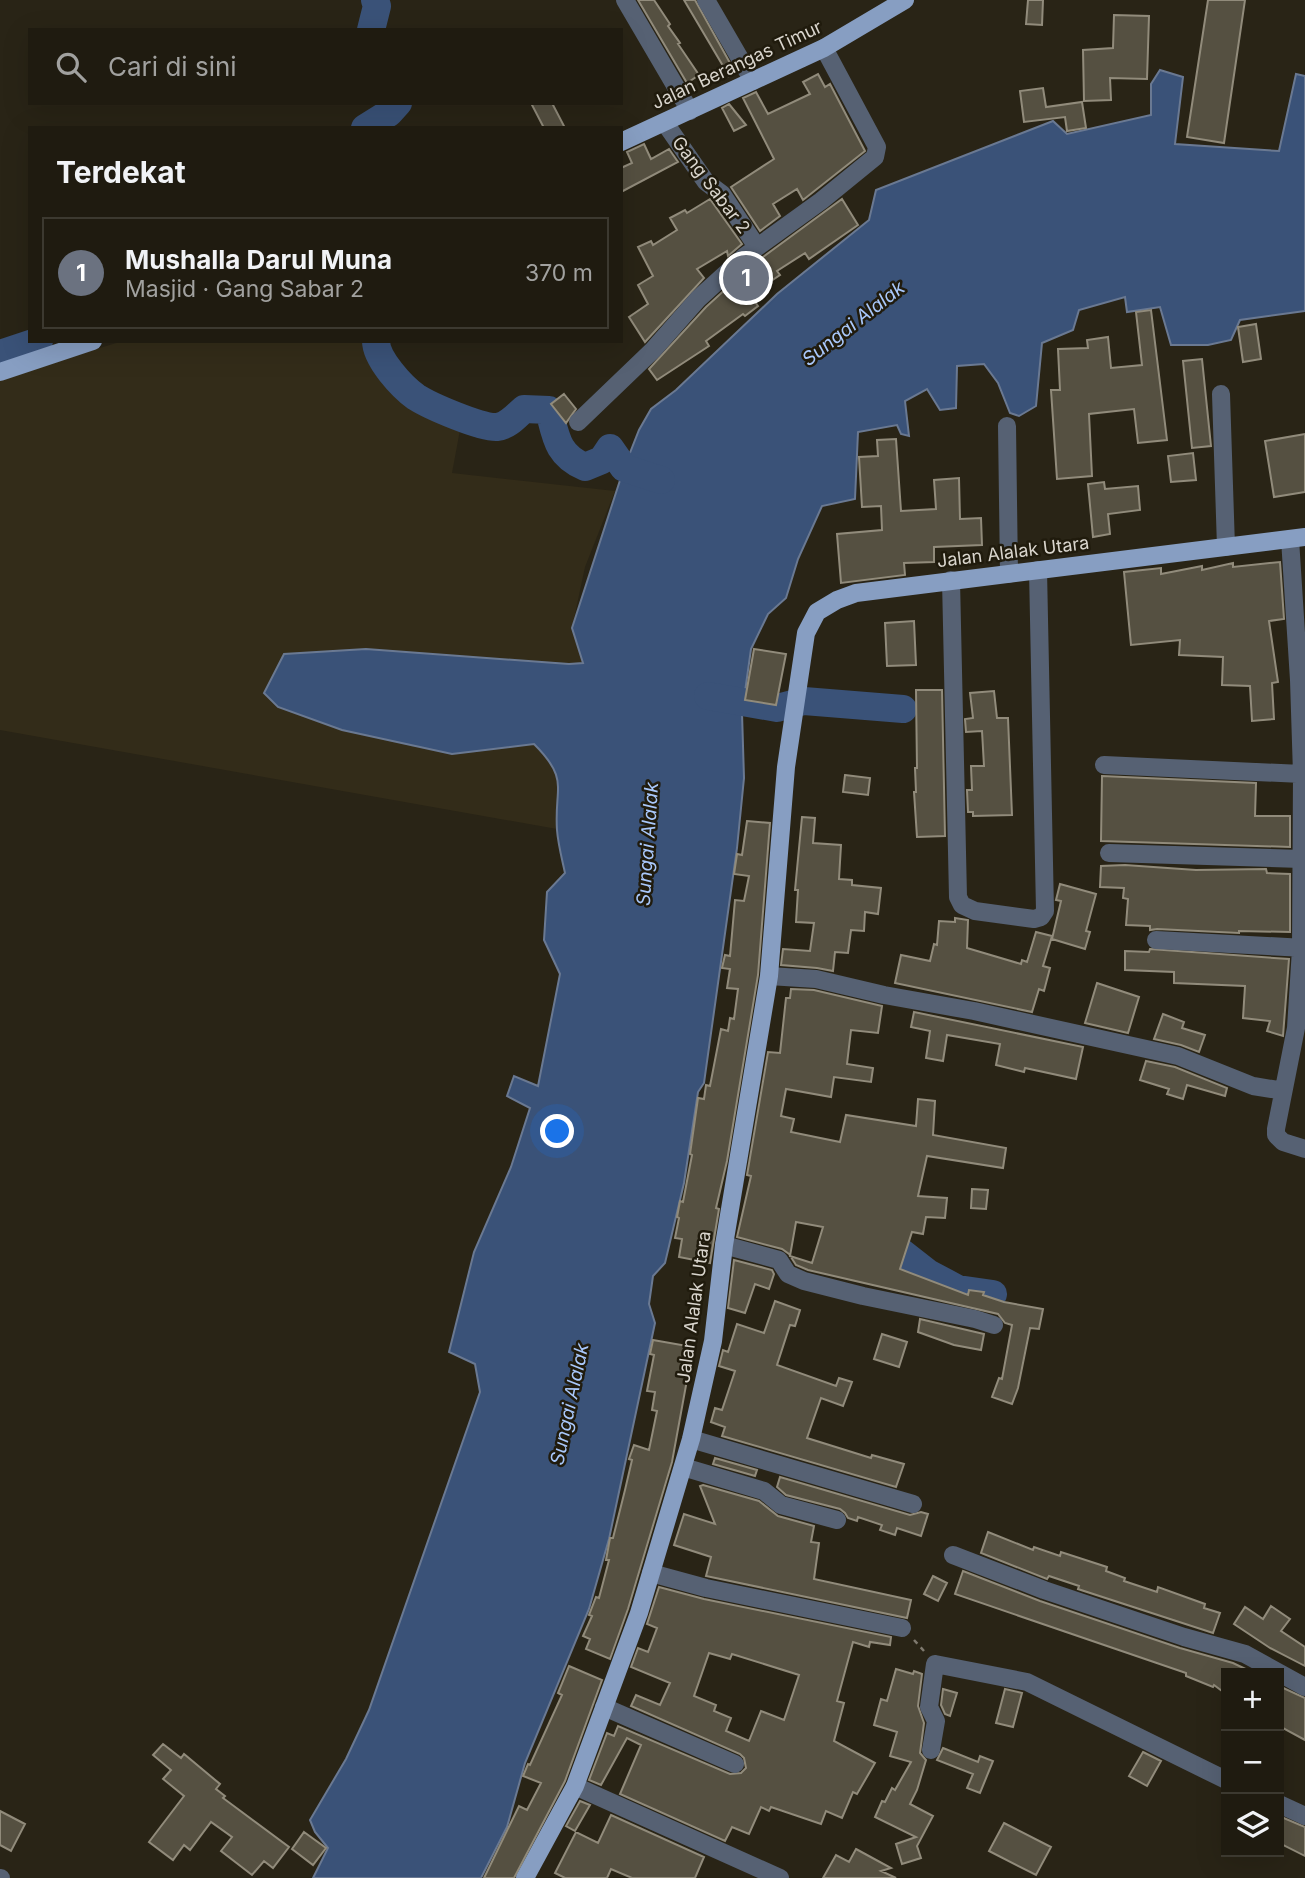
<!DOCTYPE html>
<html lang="id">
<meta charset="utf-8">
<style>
body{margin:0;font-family:Inter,sans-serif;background:#272419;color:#f1f3f6}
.controls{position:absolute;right:21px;bottom:21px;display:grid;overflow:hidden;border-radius:0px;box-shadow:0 7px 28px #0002}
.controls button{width:63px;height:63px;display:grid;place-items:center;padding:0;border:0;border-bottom:2px solid #3c3930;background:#1f1b10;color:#f1f3f6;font:35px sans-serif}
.you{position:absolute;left:558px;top:1132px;width:24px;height:24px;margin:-18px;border:5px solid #fff;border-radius:50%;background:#1a73e8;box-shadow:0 0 0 10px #1a73e833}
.badge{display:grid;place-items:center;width:46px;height:46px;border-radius:50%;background:#d93025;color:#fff;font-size:23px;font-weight:700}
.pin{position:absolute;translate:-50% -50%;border:4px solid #fff;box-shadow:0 2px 7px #0006}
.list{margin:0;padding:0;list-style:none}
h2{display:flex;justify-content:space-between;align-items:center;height:91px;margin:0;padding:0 28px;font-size:30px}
h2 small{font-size:23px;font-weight:400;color:#a1a19f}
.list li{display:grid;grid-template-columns:46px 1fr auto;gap:21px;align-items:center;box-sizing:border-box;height:112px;margin:0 14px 14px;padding:0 14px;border:2px solid #3c3930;border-radius:0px}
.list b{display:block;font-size:26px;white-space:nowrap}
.list p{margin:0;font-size:23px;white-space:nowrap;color:#a1a19f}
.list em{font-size:23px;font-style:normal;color:#a1a19f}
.icon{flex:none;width:38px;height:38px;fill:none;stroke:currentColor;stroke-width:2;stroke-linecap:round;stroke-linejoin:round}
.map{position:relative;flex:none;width:1305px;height:1878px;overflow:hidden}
.search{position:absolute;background:#1f1b10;box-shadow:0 7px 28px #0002;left:28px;top:28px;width:595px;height:77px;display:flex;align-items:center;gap:18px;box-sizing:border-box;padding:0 24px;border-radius:0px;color:#a1a19f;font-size:26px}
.panel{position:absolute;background:#1f1b10;box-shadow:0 7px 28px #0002;left:28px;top:126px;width:595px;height:217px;border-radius:0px}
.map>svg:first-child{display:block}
.built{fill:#332c19}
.water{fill:#3a5278;stroke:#6a7992;stroke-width:2}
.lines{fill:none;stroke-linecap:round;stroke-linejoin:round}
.river{stroke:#3a5278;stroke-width:28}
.building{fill:#555041;stroke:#918b7b;stroke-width:2;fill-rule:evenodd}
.path{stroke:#7e796e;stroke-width:2.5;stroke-dasharray:5 5;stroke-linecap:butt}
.minor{stroke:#566173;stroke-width:18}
.major{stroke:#879ec2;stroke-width:18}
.labels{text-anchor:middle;stroke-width:5;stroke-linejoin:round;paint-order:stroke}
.street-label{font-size:18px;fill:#d9d5cd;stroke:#201b0d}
.water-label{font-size:19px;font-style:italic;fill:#a9c8fb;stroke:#201b0d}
</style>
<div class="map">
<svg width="1305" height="1878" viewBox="0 0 1305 1878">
<rect width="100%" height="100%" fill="#292416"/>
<path class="built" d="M123,341H367L374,367L408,404L460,430L452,473L615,491L585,567L572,628L584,664L569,665L557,829L0,730V378Z"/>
<path class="water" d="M1160,70L1183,77L1175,144L1279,151L1296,74L1305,76V311L1240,320L1231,340L1208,345H1171L1160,307L1127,312L1125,297L1079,310L1073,330L1042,343L1036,406L1019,416L1010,413L998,383L984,364L957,366L956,408L940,410L927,389L905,401L909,436L901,434L897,425L858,432L855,499L822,506L798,559L786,598L768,614L751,649L742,713L744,778L737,848L704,1083L698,1092L684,1183L665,1263L653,1276L649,1304L655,1323L609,1539L589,1609L525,1763L507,1827L481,1878H313L328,1848L315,1832L310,1820L346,1759L369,1710L480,1392L475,1364L449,1352L474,1252L511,1167L530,1108L507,1096L514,1076L538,1086L560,974L544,940L547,892L565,873C562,859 558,844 557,830C554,787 570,780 534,744L452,754L342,730L278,707L264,693L284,654L366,649L569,664L583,663L572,628L624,468L639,430L651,409L676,390L777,294L869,220L876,190L1053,121L1067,134L1151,115V84Z"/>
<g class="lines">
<path class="river" d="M371,30L377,6L375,0
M365,128L389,113L398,103
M376,341C376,359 402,387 416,397C430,406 481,428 497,427C508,426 516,416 524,409L549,410C556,437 557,455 585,467L602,460L610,448L624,468L661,480
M0,354L39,341
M708,696L777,708L804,701L903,709
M873,1239L875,1245L896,1248L928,1273L958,1289L993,1294"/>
</g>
<path class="building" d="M638,0H654L670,24L668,26L680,43L678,44L699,75L687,83Z
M684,0H695L735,72L729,76Z
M1028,0H1043L1042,25L1026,24Z
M1208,0H1245L1224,143L1187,137Z
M1114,15L1149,16L1147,79L1110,78L1111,100L1084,101L1083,50L1113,48Z
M818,74L825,87L830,84L865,151L803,200L797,189L773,204L780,216L760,231L731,187L774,159L743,98L756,92L768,114L810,94L803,82Z
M1043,88L1046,107L1082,102L1086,128L1067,131L1065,117L1024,122L1020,91Z
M531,103H552L565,128H544Z
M729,104L746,125L734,131L722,108Z
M644,144L651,159L669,149L678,162L621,192V168L632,163L627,152Z
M710,199L742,244L728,256L727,251L697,269L704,278L645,342L629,317L648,304L638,285L653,276L638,247L651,241L653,245L677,230L670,218L685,210L687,213Z
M842,199L858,225L809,259L805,253L777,271L780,275L750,295L758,306L745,316L743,314L706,341L709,346L657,380L649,369L706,307L752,265Z
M1151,310L1167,440L1138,443L1134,409L1089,414L1092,476L1057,479L1051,390H1060L1058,349L1088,348L1087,340L1108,337L1111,368L1142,365L1136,312Z
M1256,324L1261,359L1243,362L1238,327Z
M1202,359L1211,446L1192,448L1183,361Z
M564,394L576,409L566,423L551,404Z
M1305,434V492L1274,497L1265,441Z
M896,439L901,511L936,509L934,480L959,478L960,519L981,518L982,545L934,547V562L904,563L905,575L841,583L837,534L882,530L881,506L862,507L859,457L878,456L877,440Z
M1193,453L1196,480L1171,482L1168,456Z
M1104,482L1105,489L1138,486L1140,510L1108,514L1110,534L1093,537L1088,484Z
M1280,562L1284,619L1269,621L1278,682L1272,683L1274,719L1252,721L1250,686L1222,685L1223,657L1179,655L1180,640L1131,645L1124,572L1161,568V574L1202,566V570L1233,563V567Z
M914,621L916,665L887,666L885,623Z
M754,649L786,654L776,705L745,700Z
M916,690H942L945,836L917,837L914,792H916L915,768H917Z
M994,691L997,718H1008L1012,815L973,816V812H968L967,790H972L971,766H984L982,731L966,732L965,719L973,718L970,693Z
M845,775L870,778L868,795L843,792Z
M1102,776L1256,783L1255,816H1290V847L1101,841Z
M802,817L815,818L813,843L841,845L839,879L852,880V885L881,888L878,914L865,912L864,931L851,930L848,953L835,952L833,971L817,968L781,965L783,949L810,951L814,923L796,922L798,890H795Z
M747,821L770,823L758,975L727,1161L716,1208L719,1209L710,1263L679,1257L682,1239L675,1238L679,1218L677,1217L680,1201L683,1202L692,1155L690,1154L698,1098L704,1099L706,1085L710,1086L721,1029L728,1031L730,1018L734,1019L738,989L727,988L730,969L722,968L725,955L730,956L735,900L744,901L749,876L734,874L737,854L742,855Z
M1125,865L1196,870L1266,869L1267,873L1290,874V932L1239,931V933L1157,929L1150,930V926L1126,925L1128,899L1123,898L1124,888L1100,887L1101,866Z
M1060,884L1096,894L1086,931L1090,932L1085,949L1052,939L1061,901L1056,900Z
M955,918L968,920L967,948L1021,964L1022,960L1027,962L1036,932L1052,936L1043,966L1050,968L1044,991L1039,989L1032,1012L895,983L901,955L930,961L934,944L937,945L939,921L955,922Z
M1150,949L1289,959L1283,1036L1267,1031L1270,1021L1243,1018L1245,986L1174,983V972L1125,970V951L1149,952Z
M1097,983L1139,997L1128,1033L1085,1023Z
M791,989L814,990L882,1006L878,1033L851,1030L847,1064L873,1068L871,1082L834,1077L831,1097L786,1089L781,1116L794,1119L791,1132L840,1142L846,1115L916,1126L918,1099L935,1101L933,1135L1006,1148L1003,1168L927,1156L918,1196L947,1198L945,1218L926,1217L923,1234L912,1232L900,1269L968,1295L969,1290L984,1292L983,1295L1004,1302L1043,1309L1039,1329L1030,1328L1018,1388L1012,1404L992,1397L999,1378L1002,1379L1012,1325L1005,1323L998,1314L808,1270L796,1265L789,1254L782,1249L737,1237L751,1176L747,1175L768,1052L780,1053L786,998H790ZM796,1222L823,1227L812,1263L790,1256Z
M914,1012L1083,1047L1076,1079L1025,1068L1024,1072L996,1065L1000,1044L947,1035L943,1061L926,1058L930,1031L911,1027Z
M1163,1014L1184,1022L1182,1028L1205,1035L1199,1052L1181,1045L1154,1039Z
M1146,1061L1175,1067L1227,1088L1225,1096L1187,1085L1183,1099L1167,1094L1169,1089L1140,1080Z
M972,1189L988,1190L986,1209L971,1208Z
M734,1260L772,1270L774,1274L769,1289L755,1284L745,1313L728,1308Z
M775,1301L800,1310L795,1326L790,1325L777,1365L836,1386L839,1378L852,1382L843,1406L821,1398L807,1438L871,1458L872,1455L904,1464L896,1487L722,1436L725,1427L711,1422L715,1408L722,1410L735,1371L719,1366L723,1350L728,1352L737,1324L764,1333Z
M920,1319L984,1334L981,1350L954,1345L918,1332Z
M882,1334L907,1342L899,1367L874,1359Z
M653,1340L693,1347L672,1462L628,1609L610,1659L586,1649L590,1639L583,1636L592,1616L589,1615L596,1597L599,1598L609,1560H606L610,1538H613L625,1490L632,1460L629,1459L634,1445L649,1450L657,1411L652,1410L655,1392L647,1391L654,1355L650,1354Z
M715,1458L757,1470L755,1476L713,1464Z
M780,1477L910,1515L921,1512L928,1514L921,1536L897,1528L895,1535L880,1530L882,1525L858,1517L857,1521L848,1518L845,1513L840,1509L786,1495L777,1487Z
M703,1485L759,1501L778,1516L814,1526L811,1542L819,1543L814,1579L911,1600L907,1618L706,1576L711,1557L674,1545L684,1514L715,1524L700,1486Z
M988,1532L1033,1550L1034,1547L1060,1556L1061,1552L1107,1567L1106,1571L1125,1578L1124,1581L1157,1592L1158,1587L1205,1604L1204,1608L1220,1613L1213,1633L1078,1589L1079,1586L1049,1576L1047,1579L981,1553Z
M963,1571L1040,1601L1180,1648L1233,1663L1254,1673H1226V1694L1214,1685L1213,1687L1186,1676V1673L955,1594Z
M933,1576L947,1583L938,1601L924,1594Z
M659,1587L704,1599L891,1637L890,1645L870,1642L869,1647L853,1642L837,1701L844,1703L834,1741L875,1763L857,1794L853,1792L842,1818L826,1811L821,1824L771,1807L769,1811L761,1807L749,1834L732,1827L725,1841L620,1794L641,1745L627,1738L601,1785L589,1780L607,1733L614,1736L618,1726L730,1774L741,1773L746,1768L744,1758L740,1754L631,1706L636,1695L660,1705L670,1683L631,1667L638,1648L648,1652L657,1628L647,1624ZM709,1653L730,1659L732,1654L799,1675L784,1720L761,1711L749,1741L726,1731L731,1718L714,1711L716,1705L694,1696Z
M1271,1606L1290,1619L1281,1631L1305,1647V1666L1270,1648L1234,1624L1245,1607L1263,1619Z
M569,1666L602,1680L565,1781L514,1878H484L519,1806L527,1810L541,1783L523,1776L528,1764L530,1765L562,1695L558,1693Z
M896,1669L913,1674L914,1671L922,1674L918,1706L924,1723L920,1753L926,1760L917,1790L910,1804L933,1816L917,1846L921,1858L902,1864L896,1844L916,1837L875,1817L882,1801L885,1802L892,1788L895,1790L911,1762L890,1756L897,1732L874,1725L881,1699L887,1701Z
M1279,1686L1305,1698V1740L1279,1726Z
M943,1689L957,1693L950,1716L945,1714L941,1705Z
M1005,1689L1022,1693L1013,1727L996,1723Z
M163,1744L181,1758L184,1754L220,1784L216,1789L225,1796L223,1798L289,1847L273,1868L264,1861L252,1875L221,1851L232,1837L211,1822L190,1850L184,1845L173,1860L149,1842L184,1796L163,1779L171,1770L153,1755Z
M943,1748L978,1762L980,1756L993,1761L980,1793L967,1788L973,1774L937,1760Z
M1143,1752L1161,1761L1147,1786L1129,1776Z
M580,1801L590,1805L575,1831L566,1826Z
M0,1811L25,1824L11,1851L0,1845Z
M611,1815L704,1857L695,1878H632L611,1869L607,1878H565L555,1873L576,1832L598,1843Z
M1279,1816L1305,1827V1856L1279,1843Z
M1004,1823L1051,1847L1036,1875L989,1851Z
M304,1832L326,1848L313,1865L292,1849Z
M856,1849L891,1868L881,1871L896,1878H823L836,1855L849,1862Z"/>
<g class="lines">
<path class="path" d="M914,1640L924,1651"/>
<path class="minor" d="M625,0L690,111
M706,0L753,81
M665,123L706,182L722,194L757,247
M1221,394L1226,547
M578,422L653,350L698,299L745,256L821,201L875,157L877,147L824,48
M1007,426L1009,574
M1290,539L1299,680L1302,774L1301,949L1296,1028L1276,1129V1135L1283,1142L1305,1149
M951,580L958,897L962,905L975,911L1034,919L1041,917L1045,911L1038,570
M1104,765L1302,774
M1109,853L1301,859
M1156,940L1305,948
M769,976L816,979L884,995L974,1011L1178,1056L1253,1086L1278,1090L1283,1088
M724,1245L779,1260L788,1274L804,1281L863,1296L975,1319L994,1325
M691,1439L913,1504
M683,1467L764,1491L781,1505L837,1520
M953,1555L1044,1590L1184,1637L1245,1654L1305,1687
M651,1573L706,1588L902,1628
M604,1707L735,1764
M931,1750L936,1721L929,1707L935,1664L1027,1682L1226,1780
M575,1786L780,1878
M1279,1804L1305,1816
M0,1878H1"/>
<path class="major" d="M621,142L824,48L905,0
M0,372L93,341
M525,1878L575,1786L639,1613L691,1439L713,1341L724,1245L769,976L786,767L806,633L817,612L837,600L856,593L1305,537"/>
</g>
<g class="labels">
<g class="street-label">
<text transform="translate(737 65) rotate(-25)" y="6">Jalan Berangas Timur</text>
<text transform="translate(711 185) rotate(53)" y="6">Gang Sabar 2</text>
<text transform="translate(1013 552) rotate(-7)" y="6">Jalan Alalak Utara</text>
<text transform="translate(694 1307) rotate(-82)" y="6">Jalan Alalak Utara</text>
</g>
<g class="water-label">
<text transform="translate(853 323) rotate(-38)" y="7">Sungai Alalak</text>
<text transform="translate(647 844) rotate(-86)" y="7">Sungai Alalak</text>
<text transform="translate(569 1404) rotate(-78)" y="7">Sungai Alalak</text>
</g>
</g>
</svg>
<div class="controls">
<button>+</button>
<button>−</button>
<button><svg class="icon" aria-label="layers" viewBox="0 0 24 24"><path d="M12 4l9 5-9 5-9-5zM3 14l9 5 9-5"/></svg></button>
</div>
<div class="you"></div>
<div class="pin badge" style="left:746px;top:278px;background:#6b7280">1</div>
<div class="search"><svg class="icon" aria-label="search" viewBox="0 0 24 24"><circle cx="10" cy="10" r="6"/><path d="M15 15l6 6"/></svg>Cari di sini</div>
<section class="panel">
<h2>Terdekat<small></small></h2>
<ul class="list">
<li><span class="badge" style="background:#6b7280">1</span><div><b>Mushalla Darul Muna</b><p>Masjid · Gang Sabar 2</p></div><em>370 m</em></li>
</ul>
</section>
</div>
